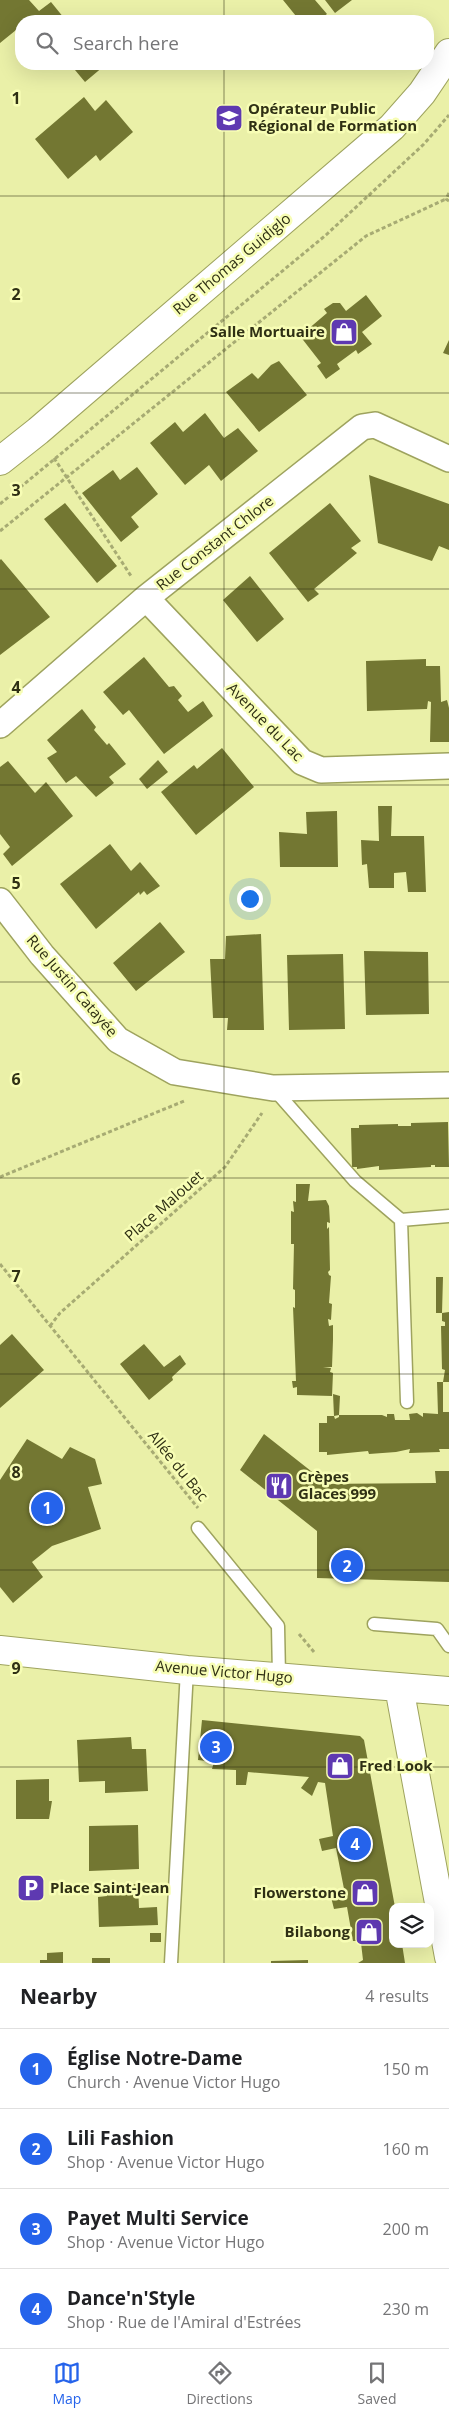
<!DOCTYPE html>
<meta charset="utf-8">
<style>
body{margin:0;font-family:"Open Sans",sans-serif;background:#f2f2f2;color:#202124}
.controls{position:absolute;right:15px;bottom:15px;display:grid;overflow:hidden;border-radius:10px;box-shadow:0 5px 20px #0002}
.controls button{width:45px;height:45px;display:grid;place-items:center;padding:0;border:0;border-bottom:1px solid #e0e0e0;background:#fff;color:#202124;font:25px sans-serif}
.you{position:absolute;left:249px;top:898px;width:18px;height:18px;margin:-12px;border:4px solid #fff;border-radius:50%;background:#1a73e8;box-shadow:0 0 0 8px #1a73e833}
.badge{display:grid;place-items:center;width:32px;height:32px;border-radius:50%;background:#2563eb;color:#fff;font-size:16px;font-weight:700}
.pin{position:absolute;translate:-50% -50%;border:2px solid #fff;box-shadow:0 1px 5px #0006}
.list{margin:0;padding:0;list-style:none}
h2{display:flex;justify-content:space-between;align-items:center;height:65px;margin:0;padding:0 20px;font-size:21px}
h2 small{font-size:16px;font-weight:400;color:#757577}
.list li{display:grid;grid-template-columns:32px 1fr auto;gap:15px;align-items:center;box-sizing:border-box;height:80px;padding:0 20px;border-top:1px solid #e0e0e0}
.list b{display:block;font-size:19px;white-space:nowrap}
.list p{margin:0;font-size:16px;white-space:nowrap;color:#757577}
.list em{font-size:16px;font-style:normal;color:#757577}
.icon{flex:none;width:28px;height:28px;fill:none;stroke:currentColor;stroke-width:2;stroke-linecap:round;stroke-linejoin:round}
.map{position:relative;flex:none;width:449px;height:1963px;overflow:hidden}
.search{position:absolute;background:#fff;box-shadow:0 5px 20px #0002;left:15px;right:15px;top:15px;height:55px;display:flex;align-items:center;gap:12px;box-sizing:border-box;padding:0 18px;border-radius:20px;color:#757577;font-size:19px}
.sheet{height:385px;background:#fff}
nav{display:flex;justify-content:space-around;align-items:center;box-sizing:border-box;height:70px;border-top:1px solid #e0e0e0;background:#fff;font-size:14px;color:#757577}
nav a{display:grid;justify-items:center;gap:2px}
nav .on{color:#2563eb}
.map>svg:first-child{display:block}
.building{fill:#737732}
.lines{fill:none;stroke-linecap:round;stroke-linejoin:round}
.lane-casing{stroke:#9ea35e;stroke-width:15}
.street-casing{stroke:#9ea35e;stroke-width:28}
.secondary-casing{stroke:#9ea35e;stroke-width:30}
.path{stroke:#a7ab73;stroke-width:3;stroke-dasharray:4 2.5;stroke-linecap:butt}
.lane{stroke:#fff;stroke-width:12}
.street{stroke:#fff;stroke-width:25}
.secondary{stroke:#fff;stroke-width:28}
.grid{fill:none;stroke:#2f3014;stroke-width:1;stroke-opacity:0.55}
.labels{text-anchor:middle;stroke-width:5;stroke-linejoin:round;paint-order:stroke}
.poi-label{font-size:15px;font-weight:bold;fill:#2f3014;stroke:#f7fdb5;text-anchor:start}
.street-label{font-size:15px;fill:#2f3014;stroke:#f7fdb5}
.grid-label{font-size:16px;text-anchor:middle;font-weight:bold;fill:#2f3014;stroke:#f7fdb5;stroke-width:5;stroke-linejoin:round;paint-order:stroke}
</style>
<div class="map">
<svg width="449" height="1963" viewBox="0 0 449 1963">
<rect width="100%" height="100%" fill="#eaf0a8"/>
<path class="building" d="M0,0H29L39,11L51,2L64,18L60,21H36L32,17L27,21H21V26L0,43Z
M283,0H315L327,14L318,21H300Z
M325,0H352L335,13Z
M70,64H102L104,66L85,82Z
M84,97L95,111L106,100L133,132L100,161L96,155L68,179L35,139Z
M366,295L382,316L362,332L372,344L358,354L356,350L337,364L340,369L326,379L317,366L321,363L300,336L327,313L324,309L333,303H340L346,311Z
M449,340V355L443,353Z
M279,361L307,395L259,432L226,392L252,373L258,379L271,365Z
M205,413L224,438L238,428L258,451L221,481L209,465L185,485L150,443L175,422L183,432Z
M137,467L158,494L131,517L139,527L121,542L82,493L113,470L120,480Z
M369,475L449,504V550L439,546L432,561L378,543Z
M65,503L117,566L97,583L44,519Z
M330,503L361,541L351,548L357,553L314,589L319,594L308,602L269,553Z
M1,559L50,617L0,655V560Z
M250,576L284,619L257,642L223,600Z
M144,657L169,687L174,686L182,696L178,700L188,712L203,701L213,716L164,754L129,710L123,715L103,692Z
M426,659V666H440L441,702L447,700L449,708V742H430L431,702L428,701L427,709L367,711L366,661Z
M82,709L96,727L94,730L107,745L109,743L126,764L109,777L114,783L96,797L76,776L66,783L47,758L57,752L47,740Z
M222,748L254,787L196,835L161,792L194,765L197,769Z
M158,760L168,772L147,789L139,779Z
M8,761L35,793L46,782L73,816L12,866L3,854L10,847L0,834V767Z
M378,806H392L391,836H424L426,892H408L406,872L394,873V888H369L367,864L362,865L361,840L379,841Z
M337,811L338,867H280L279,832L307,834L306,812Z
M110,844L131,871L140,862L160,886L147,895L144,891L140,895L139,892L96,929L60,884Z
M160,922L185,952L136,991L113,963Z
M261,934L264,1030H227L228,1018H213L210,959H225L226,936Z
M364,951L428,952L429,1014L366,1015Z
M343,954L345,1029L289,1030L287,955Z
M448,1122L449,1167H435V1165H431V1167L379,1170V1166L357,1169V1167H352L351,1128H359V1125L398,1124V1126H411V1123Z
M296,1184H310L308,1201L326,1200L329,1206L330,1223L327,1222V1229L329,1227L330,1270L328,1272L329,1275L331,1276L329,1303L332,1304L331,1320L328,1319L329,1326L333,1325V1340L332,1367H323L331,1368L330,1372L333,1373L332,1396L297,1395V1387L293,1388L292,1381H296L293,1307L295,1308V1290L293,1289L294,1244H291V1211L294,1212L293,1201L296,1202Z
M436,1277H443L442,1313H436Z
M449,1312V1382H443L445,1370L442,1369L441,1326H445V1322L442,1321V1313Z
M12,1334L44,1370L0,1408V1345Z
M144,1344L164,1367L180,1355L186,1364L172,1377L173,1380L149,1400L120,1364Z
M437,1382H443V1412H449V1449H439L440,1452L409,1453L410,1449L396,1452L369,1454L368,1451L327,1455V1452H319V1423H327V1416H334L333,1394L340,1396L339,1415L334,1416L335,1419L339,1417V1415H382L387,1417V1414H394L395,1420H410L409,1414L417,1413L423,1417V1413L438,1414Z
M264,1434L316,1475V1484L436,1483L435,1471H449V1582L317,1578V1531L240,1470Z
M27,1439L62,1459L70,1447L95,1459L102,1484L88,1487L101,1529L52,1546L32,1562L43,1577L13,1603L0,1587V1480Z
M202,1720L360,1736L364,1740L395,1907H393V1944H402L405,1963H358L363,1960L361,1943L360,1941H353L347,1907L334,1909L331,1897L345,1894L336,1848L322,1851L319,1839L333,1836L325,1783L318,1782L312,1796L301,1788L309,1777L248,1772L246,1785H236V1770L212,1769L214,1762L198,1760Z
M131,1737L132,1749H146L148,1791L105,1793V1781L79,1782L77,1740Z
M49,1779V1801H52L49,1819H16V1780Z
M138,1825L139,1869L89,1871V1826Z
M138,1884L139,1908L157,1907L158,1925L99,1927L98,1897L107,1896V1885Z
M150,1933H161V1942H150Z
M63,1952V1963H40V1960H47V1953Z
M92,1958H110V1963H92Z
M308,1960V1963H271V1961Z"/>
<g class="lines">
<defs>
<path id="lane" d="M273,1088L355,1181L401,1220L449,1216
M401,1220L407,1402
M198,1528L278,1626L279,1676
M374,1624L437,1629L449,1646
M171,1963L187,1670"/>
<path id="street" d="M146,598L302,762L321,770L449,766
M0,725L146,598L362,427L375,425L449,459
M0,901L42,955L118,1040L175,1072L273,1088L449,1085"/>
<path id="secondary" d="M0,461L38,431L392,127L422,93L449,53
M0,1650L187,1670L449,1691
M399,1687L449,1957"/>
</defs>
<use href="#lane" class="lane-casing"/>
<use href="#street" class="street-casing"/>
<use href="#secondary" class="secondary-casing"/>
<path class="path" d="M449,193L446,199L449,201
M54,458L131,576
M0,504L326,235L424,144L449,115
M0,531L366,236L446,199
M0,1177L184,1101
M0,1264L198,1508
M50,1326L60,1313L225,1167L262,1113
M299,1634L314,1652"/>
<use href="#lane" class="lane"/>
<use href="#street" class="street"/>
<use href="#secondary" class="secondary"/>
</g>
<path class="grid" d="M224,0V21M224,64V1963M0,196H449M0,393H449M0,589H449M0,785H449M0,982H449M0,1178H449M0,1374H449M0,1570H449M0,1767H449"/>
<defs>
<symbol id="university-square" viewBox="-11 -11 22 22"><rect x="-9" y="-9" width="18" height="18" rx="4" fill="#5e39b1" stroke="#f7fdb5"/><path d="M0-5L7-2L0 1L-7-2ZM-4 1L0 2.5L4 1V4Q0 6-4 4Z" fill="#fff"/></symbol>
<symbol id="shop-square" viewBox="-11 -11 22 22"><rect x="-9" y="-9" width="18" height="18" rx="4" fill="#5e39b1" stroke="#f7fdb5"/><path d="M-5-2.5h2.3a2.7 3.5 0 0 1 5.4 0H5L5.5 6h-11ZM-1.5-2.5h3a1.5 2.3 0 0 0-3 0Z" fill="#fff"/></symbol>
<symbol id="restaurant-square" viewBox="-11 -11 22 22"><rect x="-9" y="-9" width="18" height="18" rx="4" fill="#5e39b1" stroke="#f7fdb5"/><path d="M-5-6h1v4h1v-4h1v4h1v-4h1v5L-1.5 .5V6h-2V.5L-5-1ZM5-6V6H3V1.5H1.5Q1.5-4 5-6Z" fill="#fff"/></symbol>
<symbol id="parking-square" viewBox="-11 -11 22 22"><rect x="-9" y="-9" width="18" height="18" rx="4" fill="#5e39b1" stroke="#f7fdb5"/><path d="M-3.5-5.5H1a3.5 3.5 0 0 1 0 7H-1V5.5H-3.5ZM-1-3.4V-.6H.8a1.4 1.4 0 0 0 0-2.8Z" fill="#fff"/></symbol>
</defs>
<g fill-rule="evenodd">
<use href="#university-square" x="213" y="102" width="32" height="32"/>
<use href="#shop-square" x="328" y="316" width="32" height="32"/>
<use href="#restaurant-square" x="263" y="1470" width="32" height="32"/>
<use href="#shop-square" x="324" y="1750" width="32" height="32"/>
<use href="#parking-square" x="15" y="1872" width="32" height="32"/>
<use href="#shop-square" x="349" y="1877" width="32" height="32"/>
<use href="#shop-square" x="353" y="1916" width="32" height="32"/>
</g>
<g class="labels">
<g class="poi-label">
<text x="248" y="114">Opérateur Public<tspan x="248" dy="17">Régional de Formation</tspan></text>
<text x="325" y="337" text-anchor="end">Salle Mortuaire</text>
<text x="298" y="1482">Crèpes<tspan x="298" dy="17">Glaces 999</tspan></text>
<text x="359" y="1771">Fred Look</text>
<text x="50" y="1893">Place Saint-Jean</text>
<text x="346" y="1898" text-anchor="end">Flowerstone</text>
<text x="350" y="1937" text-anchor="end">Bilabong</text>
</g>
<g class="street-label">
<text transform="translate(232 264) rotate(-40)" y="5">Rue Thomas Guidiglo</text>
<text transform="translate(215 543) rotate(-38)" y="5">Rue Constant Chlore</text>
<text transform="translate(265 722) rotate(46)" y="5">Avenue du Lac</text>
<text transform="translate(72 986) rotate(49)" y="5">Rue Justin Catayée</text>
<text transform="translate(164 1206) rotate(-41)" y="5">Place Malouet</text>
<text transform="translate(178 1466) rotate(51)" y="5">Allée du Bac</text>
<text transform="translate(224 1672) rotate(5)" y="5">Avenue Victor Hugo</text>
</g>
</g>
<g class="grid-label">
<text x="16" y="104">1</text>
<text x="16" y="300">2</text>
<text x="16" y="496">3</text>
<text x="16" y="693">4</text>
<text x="16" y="889">5</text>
<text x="16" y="1085">6</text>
<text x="16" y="1282">7</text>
<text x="16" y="1478">8</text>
<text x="16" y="1674">9</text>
</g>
</svg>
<div class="controls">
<button><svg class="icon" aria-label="layers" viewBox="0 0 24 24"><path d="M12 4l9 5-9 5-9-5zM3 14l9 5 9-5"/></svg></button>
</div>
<div class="you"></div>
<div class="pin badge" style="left:47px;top:1508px">1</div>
<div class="pin badge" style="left:347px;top:1566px">2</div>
<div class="pin badge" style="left:216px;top:1747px">3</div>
<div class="pin badge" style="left:355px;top:1844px">4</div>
<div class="search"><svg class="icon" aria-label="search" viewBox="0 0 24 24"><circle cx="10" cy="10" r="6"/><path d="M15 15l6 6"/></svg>Search here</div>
</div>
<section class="sheet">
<h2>Nearby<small>4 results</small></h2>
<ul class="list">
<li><span class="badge">1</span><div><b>Église Notre-Dame</b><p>Church · Avenue Victor Hugo</p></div><em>150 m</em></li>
<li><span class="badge">2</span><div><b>Lili Fashion</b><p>Shop · Avenue Victor Hugo</p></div><em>160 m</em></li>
<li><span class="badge">3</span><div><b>Payet Multi Service</b><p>Shop · Avenue Victor Hugo</p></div><em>200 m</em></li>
<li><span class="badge">4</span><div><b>Dance'n'Style</b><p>Shop · Rue de l'Amiral d'Estrées</p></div><em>230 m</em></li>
</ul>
</section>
<nav>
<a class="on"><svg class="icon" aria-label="map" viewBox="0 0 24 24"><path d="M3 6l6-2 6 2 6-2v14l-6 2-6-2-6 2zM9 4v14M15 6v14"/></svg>Map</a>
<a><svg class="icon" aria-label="directions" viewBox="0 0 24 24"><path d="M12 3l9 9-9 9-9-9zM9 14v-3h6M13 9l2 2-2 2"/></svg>Directions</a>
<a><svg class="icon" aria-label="saved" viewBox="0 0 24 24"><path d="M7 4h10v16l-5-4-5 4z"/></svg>Saved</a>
</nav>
